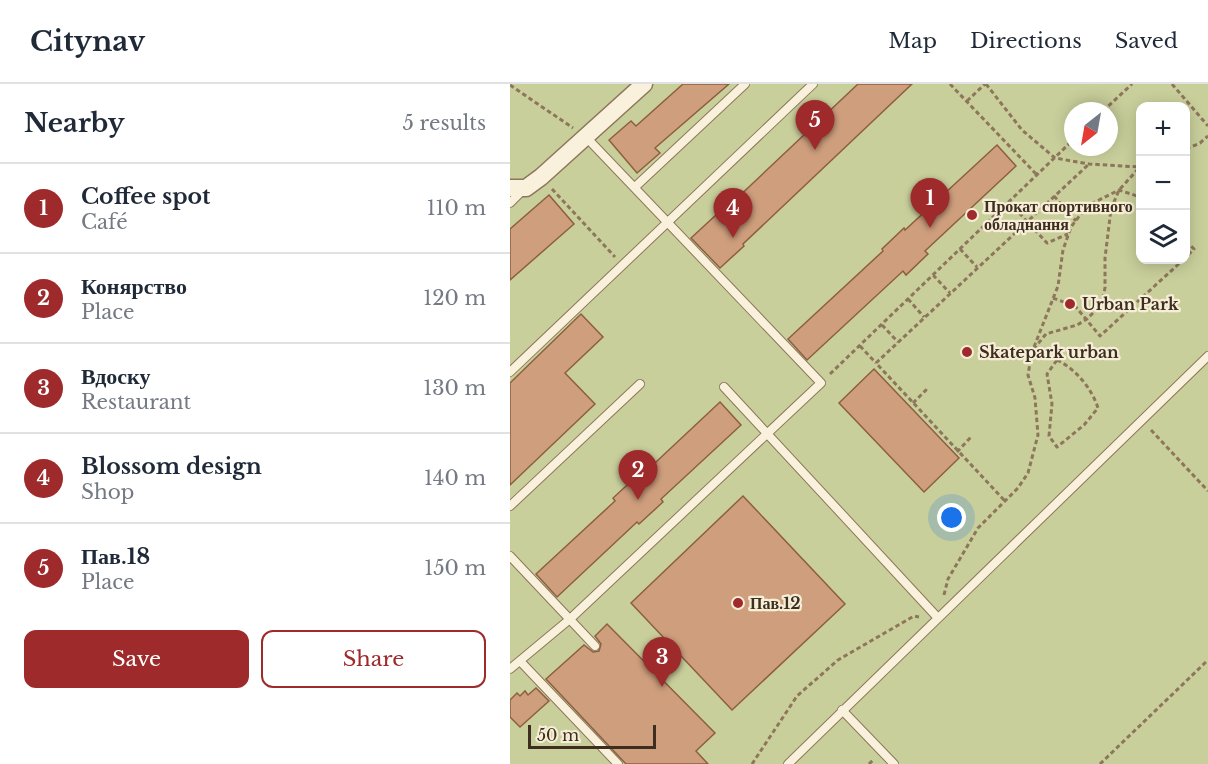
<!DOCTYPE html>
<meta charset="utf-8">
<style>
body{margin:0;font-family:"Libre Baskerville",serif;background:#f6f6f7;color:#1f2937}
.controls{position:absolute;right:18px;top:18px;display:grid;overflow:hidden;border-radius:12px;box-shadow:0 3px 15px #0003}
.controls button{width:54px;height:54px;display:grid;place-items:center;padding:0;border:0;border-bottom:2px solid #e0e1e3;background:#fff;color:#1f2937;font:30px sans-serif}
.compass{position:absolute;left:554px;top:18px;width:54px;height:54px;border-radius:50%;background:#fff;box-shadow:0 3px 15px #0003;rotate:211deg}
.scale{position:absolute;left:18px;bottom:15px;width:128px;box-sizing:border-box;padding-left:6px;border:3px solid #3d2e20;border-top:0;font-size:16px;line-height:21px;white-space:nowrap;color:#3d2e20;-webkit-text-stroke:4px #f7eed8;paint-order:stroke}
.you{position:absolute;left:442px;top:434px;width:21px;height:21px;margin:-15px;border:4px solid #fff;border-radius:50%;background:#1a73e8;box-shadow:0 0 0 9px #1a73e833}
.badge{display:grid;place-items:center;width:39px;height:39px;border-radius:50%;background:#9e2a2b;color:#fff;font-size:20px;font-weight:700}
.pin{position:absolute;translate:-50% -50px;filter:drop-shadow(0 2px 3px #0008)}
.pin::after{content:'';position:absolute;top:32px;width:21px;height:18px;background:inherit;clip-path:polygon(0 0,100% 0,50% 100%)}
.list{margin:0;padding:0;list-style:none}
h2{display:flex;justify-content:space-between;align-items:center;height:78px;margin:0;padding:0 24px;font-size:26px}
h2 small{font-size:20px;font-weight:400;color:#747a83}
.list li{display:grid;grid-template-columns:39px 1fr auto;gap:18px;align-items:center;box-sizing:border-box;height:90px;padding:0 24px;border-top:2px solid #e0e1e3}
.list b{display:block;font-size:22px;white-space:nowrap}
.list p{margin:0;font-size:20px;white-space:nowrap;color:#747a83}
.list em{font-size:20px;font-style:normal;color:#747a83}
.actions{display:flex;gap:12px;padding:18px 24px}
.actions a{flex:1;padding:14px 0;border:2px solid #9e2a2b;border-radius:12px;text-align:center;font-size:21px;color:#9e2a2b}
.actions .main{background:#9e2a2b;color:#fff}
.icon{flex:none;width:33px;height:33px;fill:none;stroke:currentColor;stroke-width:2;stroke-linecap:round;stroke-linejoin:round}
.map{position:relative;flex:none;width:698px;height:680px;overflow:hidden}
header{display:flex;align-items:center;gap:36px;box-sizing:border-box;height:84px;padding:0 30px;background:#fff;border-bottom:2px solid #e0e1e3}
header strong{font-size:28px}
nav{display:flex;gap:33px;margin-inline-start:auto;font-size:21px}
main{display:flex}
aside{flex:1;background:#fff}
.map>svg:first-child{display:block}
.green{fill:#c9cf9b;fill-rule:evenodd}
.building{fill:#cf9f7d;stroke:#8d5f41;stroke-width:1.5}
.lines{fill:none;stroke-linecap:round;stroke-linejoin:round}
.lane-casing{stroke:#8d765c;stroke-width:10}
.street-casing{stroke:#8d765c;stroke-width:19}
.path{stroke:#8d765c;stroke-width:3;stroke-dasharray:4.5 3;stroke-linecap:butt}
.lane{stroke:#faf1dc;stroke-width:8}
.street{stroke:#faf1dc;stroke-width:16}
.poi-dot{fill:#9e2a2b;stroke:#f7eed8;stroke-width:2}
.labels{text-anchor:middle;stroke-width:4.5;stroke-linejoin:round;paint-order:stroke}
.poi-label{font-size:16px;font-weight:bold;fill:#3d2e20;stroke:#f7eed8;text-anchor:start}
</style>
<header>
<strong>Citynav</strong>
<nav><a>Map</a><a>Directions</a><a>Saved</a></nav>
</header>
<main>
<aside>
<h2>Nearby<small>5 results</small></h2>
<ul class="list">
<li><span class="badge">1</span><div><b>Coffee spot</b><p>Café</p></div><em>110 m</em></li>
<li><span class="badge">2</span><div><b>Конярство</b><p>Place</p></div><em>120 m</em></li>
<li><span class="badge">3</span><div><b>Вдоску</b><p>Restaurant</p></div><em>130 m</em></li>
<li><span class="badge">4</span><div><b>Blossom design</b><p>Shop</p></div><em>140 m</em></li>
<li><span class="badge">5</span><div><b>Пав.18</b><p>Place</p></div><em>150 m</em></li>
</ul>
<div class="actions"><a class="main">Save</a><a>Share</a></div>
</aside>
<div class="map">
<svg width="698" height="680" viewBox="0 0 698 680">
<rect width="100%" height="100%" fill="#f0e4c8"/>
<path class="green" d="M0,0H698V680H0ZM630,22H676V176H630ZM563,27H599V63H563Z"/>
<path class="building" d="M173,0H219L145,64L150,69L127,89L99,56L121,37L126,42Z
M348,0H402L233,160L234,162L210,184L181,154L206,131L207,133Z
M487,61L506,82L415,167L418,170L396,191L393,187L297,276L278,255L373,167L372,165L394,144L395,146Z
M39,111L64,140L0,196V145Z
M71,230L93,253L55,289L85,320L0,401V299Z
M364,285L449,374L414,408L329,319Z
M210,318L231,341L151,415L153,418L129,440L127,438L47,513L26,490L105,417L103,414L128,391L130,393Z
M233,412L335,520L222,626L121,519Z
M97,540L205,649L186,667L198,680H116L36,595L74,561L83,568L89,567L91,560L85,552Z
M26,604L39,617L10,643L0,633V616L7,609L10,612L15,607L18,611Z"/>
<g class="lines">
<defs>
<path id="lane" d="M125,103L235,0
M0,119L15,104
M0,288L303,0
M214,303L428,534
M0,422L130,300
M0,472L85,562
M10,577L108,680
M0,585L60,535L311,299L75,52
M332,626L384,680
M278,680L698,272"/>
<path id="street" d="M0,104H16L31,93L134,0"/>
</defs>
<use href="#lane" class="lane-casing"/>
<use href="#street" class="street-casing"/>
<path class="path" d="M440,0L527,91
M476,0L512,46L545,74L579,80L630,83
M662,0L698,42
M0,1L63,44
M457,17L475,0
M593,27L622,0
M676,65L690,59L698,52
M42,105L105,173
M544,112L566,137
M499,118L537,159L558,150
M676,157L684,165L676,173
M450,165L467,183
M423,191L440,209
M543,214L565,222L590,252L673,176
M398,215L414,233
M372,241L388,258
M350,262L366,279
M524,263L548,202L553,166L561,143L577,122L609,106L630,113
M547,276C566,285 582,305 588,324L574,341L547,363L539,352L542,320L537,290Z
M320,290L563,56
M403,319L417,305
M641,346L698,407
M447,368L461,353
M494,416L366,279L579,80
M434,511L438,495L468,444L508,404L518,389L528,351L525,314L518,291L522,267L536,250L567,241L577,235L591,221L595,204V174L601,125L609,106L630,83
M242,680L287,612L328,576L404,532L409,533
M359,680L364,675
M590,680L698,576"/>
<use href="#lane" class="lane"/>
<use href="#street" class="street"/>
</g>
<g class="poi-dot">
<circle cx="462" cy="131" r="6"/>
<circle cx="560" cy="220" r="6"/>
<circle cx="457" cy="268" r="6"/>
<circle cx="228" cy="519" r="6"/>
</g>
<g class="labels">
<g class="poi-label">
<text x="474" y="128">Прокат спортивного<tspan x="474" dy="18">обладнання</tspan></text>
<text x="572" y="226">Urban Park</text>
<text x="469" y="274">Skatepark urban</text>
<text x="240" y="525">Пав.12</text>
</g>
</g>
</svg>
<div class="controls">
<button>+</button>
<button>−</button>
<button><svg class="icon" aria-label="layers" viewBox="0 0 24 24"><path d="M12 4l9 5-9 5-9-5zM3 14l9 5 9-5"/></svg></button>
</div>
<svg class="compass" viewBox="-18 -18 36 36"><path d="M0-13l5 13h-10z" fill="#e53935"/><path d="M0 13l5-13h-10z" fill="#747a83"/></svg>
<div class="scale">50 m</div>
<div class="you"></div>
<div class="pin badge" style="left:420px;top:144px">1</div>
<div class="pin badge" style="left:128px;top:416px">2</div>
<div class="pin badge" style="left:152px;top:603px">3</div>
<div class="pin badge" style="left:223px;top:154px">4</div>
<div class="pin badge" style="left:305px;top:66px">5</div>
</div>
</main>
